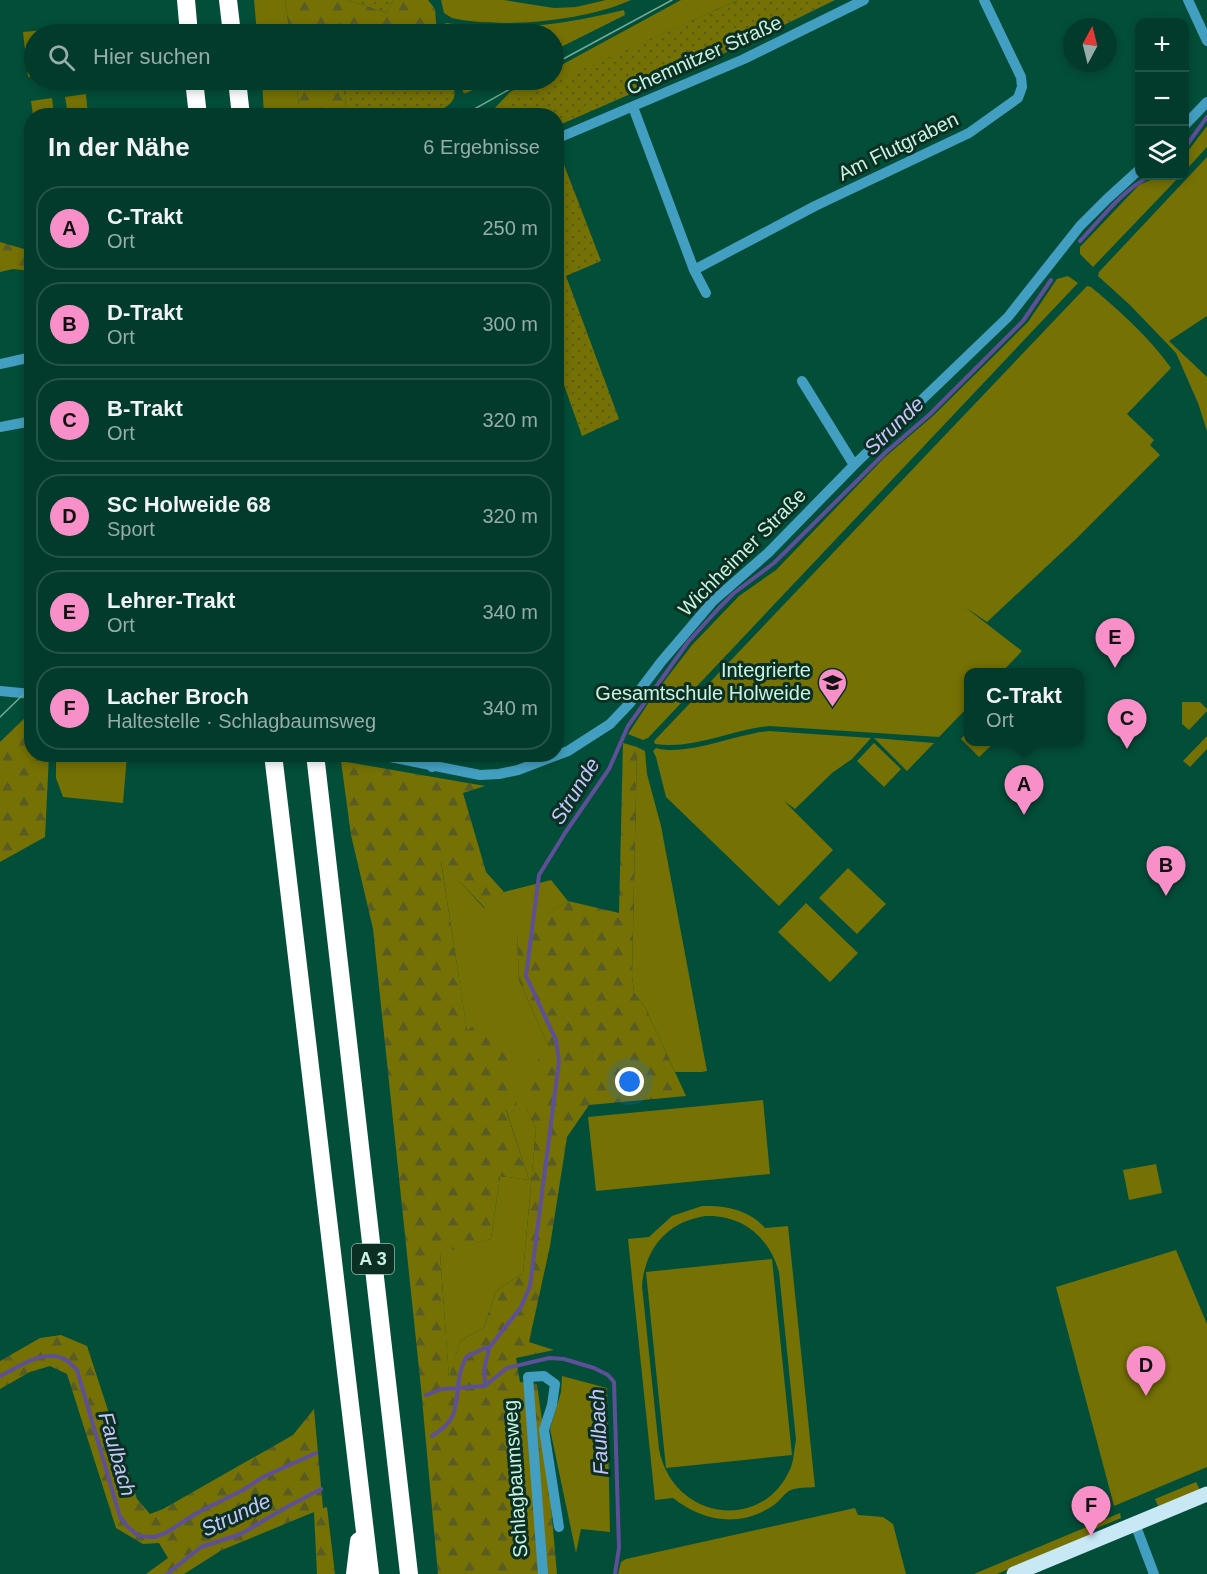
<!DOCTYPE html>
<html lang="de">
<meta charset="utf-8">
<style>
body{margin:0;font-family:Helvetica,sans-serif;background:#104537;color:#f1f3f6}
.controls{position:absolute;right:18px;top:18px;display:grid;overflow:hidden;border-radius:12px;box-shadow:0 3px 9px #0003}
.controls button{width:54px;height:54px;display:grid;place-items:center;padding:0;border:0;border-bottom:2px solid #235447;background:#023a2b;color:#f1f3f6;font:30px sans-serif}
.compass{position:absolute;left:1063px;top:18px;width:54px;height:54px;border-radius:50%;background:#023a2b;box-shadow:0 3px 9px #0003;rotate:7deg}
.you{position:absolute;left:630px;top:1082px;width:21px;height:21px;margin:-15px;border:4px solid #fff;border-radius:50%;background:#1a73e8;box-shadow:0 0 0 9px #1a73e833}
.badge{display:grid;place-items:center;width:39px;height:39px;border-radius:50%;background:#f98fc9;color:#111;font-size:20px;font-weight:700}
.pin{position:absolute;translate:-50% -50px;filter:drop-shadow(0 2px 3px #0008)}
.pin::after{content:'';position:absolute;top:32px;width:21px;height:18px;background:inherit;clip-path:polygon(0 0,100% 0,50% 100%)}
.popup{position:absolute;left:964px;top:668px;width:120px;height:78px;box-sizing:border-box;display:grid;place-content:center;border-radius:12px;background:#023a2b;filter:drop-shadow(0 2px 4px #0005);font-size:20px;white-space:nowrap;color:#96ada9}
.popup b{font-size:22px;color:#f1f3f6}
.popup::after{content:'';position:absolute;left:50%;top:100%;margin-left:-12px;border:12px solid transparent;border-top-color:#023a2b}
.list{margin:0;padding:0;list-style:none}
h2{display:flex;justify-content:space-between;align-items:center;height:78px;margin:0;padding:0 24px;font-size:26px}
h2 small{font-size:20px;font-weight:400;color:#96ada9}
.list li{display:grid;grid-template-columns:39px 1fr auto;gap:18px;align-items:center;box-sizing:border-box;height:84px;margin:0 12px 12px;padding:0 12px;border:2px solid #235447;border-radius:24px}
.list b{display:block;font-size:22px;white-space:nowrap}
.list p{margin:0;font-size:20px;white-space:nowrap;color:#96ada9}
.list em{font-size:20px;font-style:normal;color:#96ada9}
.icon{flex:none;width:33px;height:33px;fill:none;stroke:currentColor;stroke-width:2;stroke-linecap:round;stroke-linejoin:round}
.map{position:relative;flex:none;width:1207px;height:1574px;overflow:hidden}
.search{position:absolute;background:#023a2b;box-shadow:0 3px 9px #0003;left:24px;top:24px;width:540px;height:66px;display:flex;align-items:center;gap:15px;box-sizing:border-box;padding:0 21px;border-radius:33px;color:#96ada9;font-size:22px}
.panel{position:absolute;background:#023a2b;box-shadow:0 3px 9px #0003;left:24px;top:108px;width:540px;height:654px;border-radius:24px}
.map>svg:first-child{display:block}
.green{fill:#757105;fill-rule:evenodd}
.forest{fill:url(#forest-firs)}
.garden{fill:url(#garden-dots)}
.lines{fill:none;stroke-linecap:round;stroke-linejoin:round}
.stream{stroke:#5e4f99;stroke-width:4}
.minor{stroke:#439fc2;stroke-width:10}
.major{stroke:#c9e8f6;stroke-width:15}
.highway{stroke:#fff;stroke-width:18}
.tram{stroke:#74ab98;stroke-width:1.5}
.labels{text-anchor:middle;stroke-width:6;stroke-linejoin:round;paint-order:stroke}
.shield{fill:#0b3023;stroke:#91b8a8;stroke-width:1.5}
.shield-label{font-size:18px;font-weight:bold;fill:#caf2e1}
.street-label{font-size:20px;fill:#caf2e1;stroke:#0b3023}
.poi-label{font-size:20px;fill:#caf2e1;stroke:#0b3023;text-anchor:end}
.water-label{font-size:21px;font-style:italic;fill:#c8c5fd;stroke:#0b3023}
</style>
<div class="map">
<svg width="1207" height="1574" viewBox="0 0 1207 1574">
<defs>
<pattern id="forest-firs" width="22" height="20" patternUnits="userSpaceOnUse" patternTransform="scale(1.5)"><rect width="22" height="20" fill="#757105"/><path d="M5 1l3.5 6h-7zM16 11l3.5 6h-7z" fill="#595d24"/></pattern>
<pattern id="garden-dots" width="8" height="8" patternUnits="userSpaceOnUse" patternTransform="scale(1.5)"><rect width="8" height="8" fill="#757105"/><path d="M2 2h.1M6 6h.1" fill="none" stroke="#595d24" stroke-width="1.8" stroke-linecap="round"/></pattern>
</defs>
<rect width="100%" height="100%" fill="#034e39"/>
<path class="green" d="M254,0H285L290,34H257Z
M441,0H504L554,8L576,7L606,0H631C585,21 502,29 452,18L444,13Z
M681,0H738L493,110L510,92L533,80H554V69Z
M624,10L625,15L557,49L554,44V34H444L442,26L446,23C510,32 562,25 624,10Z
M44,30V34H34V76L28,77L23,32Z
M262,80H296L300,115H264Z
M86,94L88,115H68L65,97Z
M52,98L54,115H33L31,101Z
M1207,126V147L1185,171V155Z
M1207,157V316L1169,341L1207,377V431L1198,403L1176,353L1130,305L1098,276L1099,272Z
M1160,176H1180L1093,267L1080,254V247L1139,185Z
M1068,276L1078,283L648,738L643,740L628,734L653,696L692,645L739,596L776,570L884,458L934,415L1028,322L1057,279Z
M1087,286L1091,287C1121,312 1148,336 1171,368L1127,414L1154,440L1150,445L1160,455L1076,539L987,622L965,607L1022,651L1002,672H968V707L939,737L769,726C731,730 693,750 655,744L654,741Z
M1182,702H1200L1207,709V711L1189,730L1182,724Z
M769,731L871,738L852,759L832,773L795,809L784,801L833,850L779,906L666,797L656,757L653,751L656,748C686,757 736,734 769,731Z
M968,731V742H995L979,757L961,739Z
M1207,736V749L1190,767L1183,761Z
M874,738L934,743L907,771Z
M874,743L901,769L884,787L857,761Z
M637,747L645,751L647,774L661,826L707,1071L702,1072H675L646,1009L634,993L632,975Z
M56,755H127L123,803L63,797L56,778Z
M441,861L484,908L504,892L551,880L568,901L517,934L519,980L550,1049L527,1110L536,1129L523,1273L496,1291L484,1327L460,1341L449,1379L440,1252L491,1239L500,1176L529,1180L506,1109L516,1111L467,1031Z
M848,868L886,904L857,934L819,898Z
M806,903L858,953L830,982L778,932Z
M763,1100L770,1174L596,1191L588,1117Z
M1156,1164L1162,1193L1129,1200L1123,1170Z
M702,1206C725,1205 750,1210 765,1228L788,1226L815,1487C808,1488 798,1487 791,1490C785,1492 780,1501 774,1505C741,1528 703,1522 673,1498L655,1500L628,1239L649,1237L672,1216ZM706,1216C743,1215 769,1237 779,1272L796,1440C794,1449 794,1459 791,1467C764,1534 672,1520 659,1449L642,1286C645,1248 668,1221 706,1216Z
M1176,1250L1207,1324V1467L1114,1506L1056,1287Z
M772,1259L792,1455L666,1468L646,1272Z
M562,1376L607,1388L610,1532L581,1529L576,1553L550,1429L561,1392Z
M1196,1482L1200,1490L1158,1506L1155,1499Z
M855,1508L858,1515L883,1517L893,1524L906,1574H618L621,1562L626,1559Z
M1120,1513L1121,1518L1090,1531L1091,1535L997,1574H974Z"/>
<path class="forest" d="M285,0H347L387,13L393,0H428L435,9L437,34H380L338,23L339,34H290Z
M296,80H343L347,115H300Z
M0,242L31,251V271L13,269L0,272Z
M31,712L32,754L49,755L45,837L0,862V742Z
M623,743L637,747L632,975L634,993L646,1009L686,1096L589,1105L567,1137L550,1246L529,1342L554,1350L516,1358L520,1382L537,1384L546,1450L557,1574H438L421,1388L373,929L351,835L341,761L485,786L463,793L486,872L504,892L485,908L441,862L467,1030L484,1018L513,1056L517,1111L506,1110L529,1180L500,1176L491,1239L440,1253L449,1377L460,1341L484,1327L496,1291L523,1273L536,1129L527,1110L529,1068L550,1049L519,980L517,933L568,901L619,913Z
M61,1335L87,1346L137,1499L150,1514L163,1509L293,1435L314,1409L323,1508L327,1507L335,1574H317L314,1512L222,1550L184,1574H146L168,1558L159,1543L143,1544L116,1528L67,1374L50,1366L30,1372L0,1389V1361L40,1338Z"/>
<path class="garden" d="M347,0H393L387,13Z
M738,0H835L745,44L557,126L556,116L489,115L494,113L493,110L504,104Z
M338,23L380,34H339Z
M343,80H451C460,101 451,103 434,115H347Z
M459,80H495L464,94Z
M556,144L601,261L566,276L619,419L582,436L557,365Z"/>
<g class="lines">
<path class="stream" d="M1184,149L1207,117
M1080,241C1100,220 1125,187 1151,176
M0,1376C17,1368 43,1349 62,1358C68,1360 73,1366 77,1370L120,1517L128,1527L139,1536L154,1537L166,1533L195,1514L243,1490L263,1477L316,1453
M485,1385L484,1370L489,1348
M426,1395L442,1389L485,1386L507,1368L549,1358L564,1359L594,1368L608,1375L614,1382L619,1548L615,1574
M432,1436C459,1420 455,1407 459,1379C460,1372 463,1364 466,1357L485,1348H489L521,1307L530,1286L559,1061L556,1040L526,976L539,875L565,833L609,769L628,726L688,642L719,608L734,593L774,563L885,453L930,414L1023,321L1051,280
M167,1574L201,1547L241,1534L285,1508L321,1489"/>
<path class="minor" d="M1188,0L1207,41
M633,107L694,270L815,206L969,133L1018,98L1022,87L1021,77L984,0
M1184,126L1207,102
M556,139L744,59L864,0
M694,270L706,293
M0,364L32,357
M802,381L854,465
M0,427L32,421
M0,691L32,694
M375,754L480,775L499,774L518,770L568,751L610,724L630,703L661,662L713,601L768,553L854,465L1008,317L1080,226L1107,199L1140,169
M431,754L432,767
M1135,1524L1154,1574
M543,1574L528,1377L544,1376L555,1384L552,1405L544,1430L559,1527"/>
<path class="major" d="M1014,1574L1207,1494"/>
<path class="highway" d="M186,0L189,34
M228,0L232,34
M194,80L198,116
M237,80L241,116
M273,754L370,1574
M315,754L409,1574
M355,1574L359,1541"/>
<path class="tram" d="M554,64L672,0
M462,116L526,80
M0,717L32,686"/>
</g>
<defs>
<symbol id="school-pin" viewBox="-11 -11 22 30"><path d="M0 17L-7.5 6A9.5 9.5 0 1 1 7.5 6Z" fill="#f98fc9" stroke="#0b3023"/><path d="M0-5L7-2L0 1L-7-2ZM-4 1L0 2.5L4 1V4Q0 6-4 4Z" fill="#111"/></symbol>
</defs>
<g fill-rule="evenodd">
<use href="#school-pin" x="816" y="666" width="33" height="45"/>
</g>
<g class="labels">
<rect class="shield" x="352" y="1244" width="42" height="30" rx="4.5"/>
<g class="shield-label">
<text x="373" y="1265">A 3</text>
</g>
<g class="street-label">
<text transform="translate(704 55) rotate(-24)" y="7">Chemnitzer Straße</text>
<text transform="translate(898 146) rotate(-26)" y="7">Am Flutgraben</text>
<text transform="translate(742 552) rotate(-45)" y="7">Wichheimer Straße</text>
<text transform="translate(515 1479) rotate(-94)" y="7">Schlagbaumsweg</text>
</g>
<g class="poi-label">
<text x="811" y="677">Integrierte<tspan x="811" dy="23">Gesamtschule Holweide</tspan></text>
</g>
<g class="water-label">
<text transform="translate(894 426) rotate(-44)" y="7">Strunde</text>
<text transform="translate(575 791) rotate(-58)" y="7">Strunde</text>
<text transform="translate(599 1432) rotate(-93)" y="7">Faulbach</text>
<text transform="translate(117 1454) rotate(74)" y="7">Faulbach</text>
<text transform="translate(236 1515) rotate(-25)" y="7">Strunde</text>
</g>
</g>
</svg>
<div class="controls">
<button>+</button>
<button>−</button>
<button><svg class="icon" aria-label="layers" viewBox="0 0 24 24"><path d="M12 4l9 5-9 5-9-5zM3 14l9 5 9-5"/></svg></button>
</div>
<svg class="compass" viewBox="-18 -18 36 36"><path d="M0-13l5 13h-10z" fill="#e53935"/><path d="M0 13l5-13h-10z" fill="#96ada9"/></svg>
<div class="you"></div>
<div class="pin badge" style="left:1024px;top:815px">A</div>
<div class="popup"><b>C-Trakt</b>Ort</div>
<div class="pin badge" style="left:1166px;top:896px">B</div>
<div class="pin badge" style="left:1127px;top:749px">C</div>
<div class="pin badge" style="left:1146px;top:1396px">D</div>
<div class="pin badge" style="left:1115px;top:668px">E</div>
<div class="pin badge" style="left:1091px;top:1536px">F</div>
<div class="search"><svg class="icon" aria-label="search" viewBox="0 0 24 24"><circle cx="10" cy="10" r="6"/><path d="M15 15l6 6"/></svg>Hier suchen</div>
<section class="panel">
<h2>In der Nähe<small>6 Ergebnisse</small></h2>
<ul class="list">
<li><span class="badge">A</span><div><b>C-Trakt</b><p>Ort</p></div><em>250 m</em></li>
<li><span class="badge">B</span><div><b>D-Trakt</b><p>Ort</p></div><em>300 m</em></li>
<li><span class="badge">C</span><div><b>B-Trakt</b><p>Ort</p></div><em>320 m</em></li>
<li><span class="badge">D</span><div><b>SC Holweide 68</b><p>Sport</p></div><em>320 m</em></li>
<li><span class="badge">E</span><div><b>Lehrer-Trakt</b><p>Ort</p></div><em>340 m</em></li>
<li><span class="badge">F</span><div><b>Lacher Broch</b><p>Haltestelle · Schlagbaumsweg</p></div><em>340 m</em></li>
</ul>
</section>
</div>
